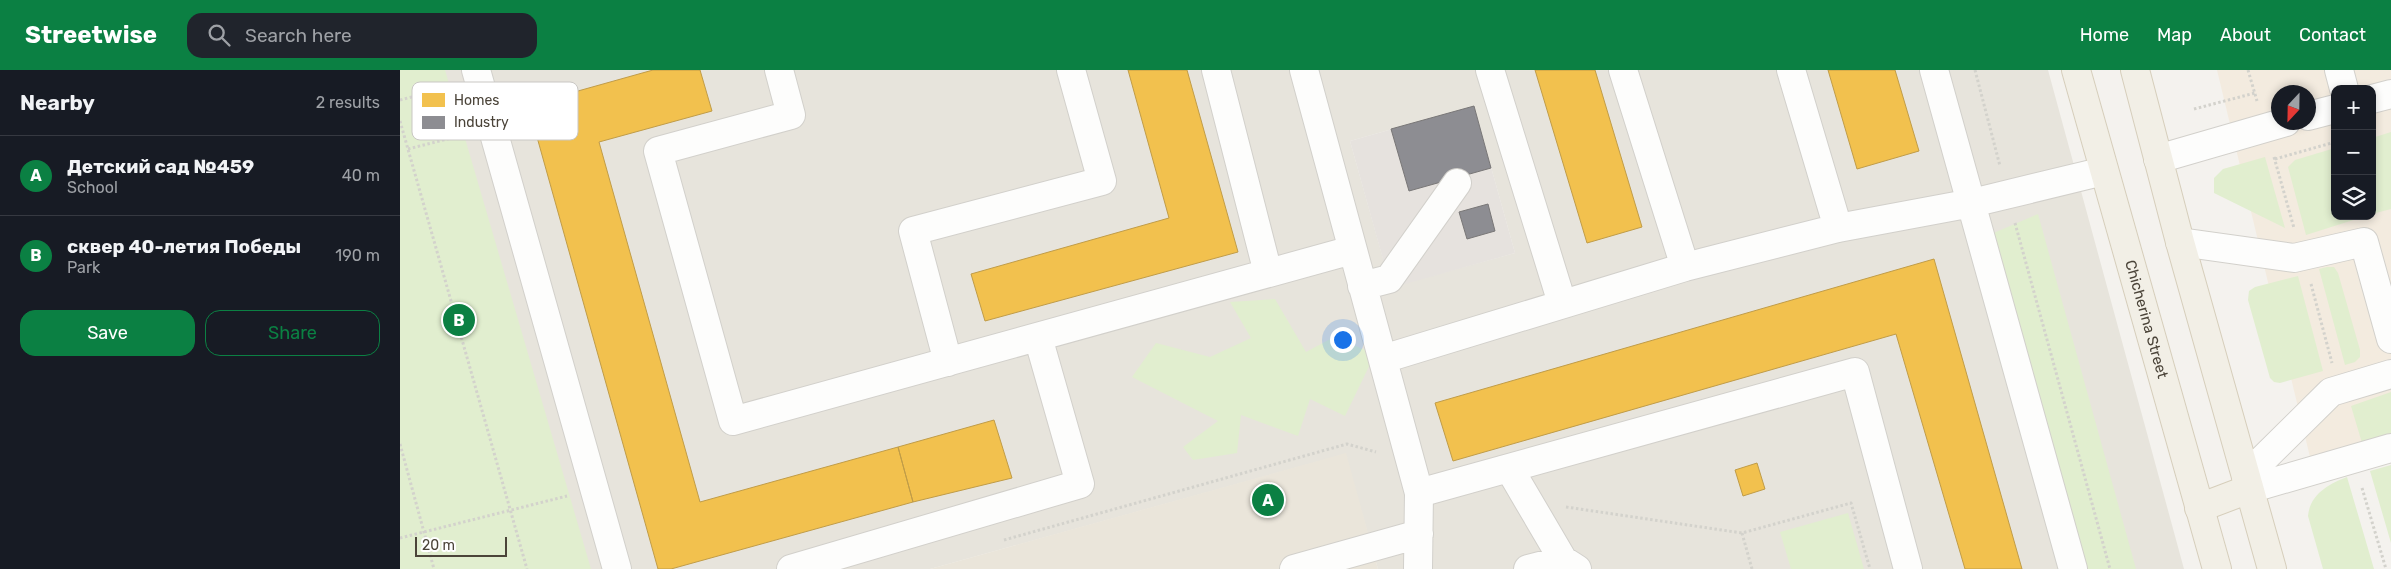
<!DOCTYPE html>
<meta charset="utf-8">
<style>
body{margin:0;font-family:Rubik,sans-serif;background:#20242c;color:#f1f3f6}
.controls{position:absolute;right:15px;top:15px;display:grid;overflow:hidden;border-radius:10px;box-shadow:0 2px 8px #0003}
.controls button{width:45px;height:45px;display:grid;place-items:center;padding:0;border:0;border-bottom:1px solid #363941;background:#171b24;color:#f1f3f6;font:25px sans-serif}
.compass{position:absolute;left:1871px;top:15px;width:45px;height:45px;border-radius:50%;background:#171b24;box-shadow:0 2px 8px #0003;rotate:202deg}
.scale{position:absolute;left:15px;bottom:12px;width:92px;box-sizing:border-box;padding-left:5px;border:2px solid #4b4439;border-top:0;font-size:14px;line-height:18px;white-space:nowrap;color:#4b4439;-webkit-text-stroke:4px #fff;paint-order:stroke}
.you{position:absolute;left:942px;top:269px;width:18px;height:18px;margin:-12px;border:4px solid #fff;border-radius:50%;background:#1a73e8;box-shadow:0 0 0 8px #1a73e833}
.badge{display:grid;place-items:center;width:32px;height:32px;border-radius:50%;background:#0b8043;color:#fff;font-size:16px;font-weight:700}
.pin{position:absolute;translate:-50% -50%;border:2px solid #fff;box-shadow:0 1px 5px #0006}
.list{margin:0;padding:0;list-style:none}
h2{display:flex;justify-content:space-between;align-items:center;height:65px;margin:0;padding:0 20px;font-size:21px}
h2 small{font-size:16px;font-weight:400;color:#9ea1a6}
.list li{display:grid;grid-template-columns:32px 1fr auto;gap:15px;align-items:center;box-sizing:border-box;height:80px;padding:0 20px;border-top:1px solid #363941}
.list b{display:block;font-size:19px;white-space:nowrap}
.list p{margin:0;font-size:16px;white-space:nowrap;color:#9ea1a6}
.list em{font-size:16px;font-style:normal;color:#9ea1a6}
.actions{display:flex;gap:10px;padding:15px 20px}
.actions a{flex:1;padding:11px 0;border:1px solid #0b8043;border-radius:15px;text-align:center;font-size:18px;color:#0b8043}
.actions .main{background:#0b8043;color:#fff}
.icon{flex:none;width:28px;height:28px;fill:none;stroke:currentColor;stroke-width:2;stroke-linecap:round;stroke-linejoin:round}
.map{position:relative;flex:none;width:1991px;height:499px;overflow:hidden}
header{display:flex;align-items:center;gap:30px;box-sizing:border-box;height:70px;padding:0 25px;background:#0b8043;color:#fff}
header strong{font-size:24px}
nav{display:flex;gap:28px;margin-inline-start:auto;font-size:18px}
.search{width:350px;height:45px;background:#20242c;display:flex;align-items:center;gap:12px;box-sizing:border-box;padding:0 18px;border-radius:15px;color:#9ea1a6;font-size:19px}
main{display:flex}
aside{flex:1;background:#171b24}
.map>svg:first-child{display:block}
.residential{fill:#e7e4dc;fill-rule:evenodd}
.commercial{fill:#f3ebdf;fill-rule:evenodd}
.industrial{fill:#e6e2de}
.education{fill:#eae5da}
.green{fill:#e1eecf}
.homes{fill:#f2c14e;stroke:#c09c48}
.industry{fill:#8d8d92;stroke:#797777}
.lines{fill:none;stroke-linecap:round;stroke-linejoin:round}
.minor-casing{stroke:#d2d0cb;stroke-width:30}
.major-casing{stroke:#d6cebb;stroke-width:30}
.path{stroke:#d3d2cc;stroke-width:3;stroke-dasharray:2.5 2.5;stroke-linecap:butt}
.minor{stroke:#fdfdfc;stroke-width:28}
.major{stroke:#f2efe6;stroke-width:28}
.labels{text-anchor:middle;stroke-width:5;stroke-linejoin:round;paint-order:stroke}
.street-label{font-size:15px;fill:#4b4439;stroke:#fff}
.key{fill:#fff;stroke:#c9c7c4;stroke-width:1}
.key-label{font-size:14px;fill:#4b4439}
</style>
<header>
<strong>Streetwise</strong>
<div class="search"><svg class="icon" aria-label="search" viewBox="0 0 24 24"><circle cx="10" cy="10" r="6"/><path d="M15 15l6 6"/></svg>Search here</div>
<nav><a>Home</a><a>Map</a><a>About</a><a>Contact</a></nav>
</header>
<main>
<aside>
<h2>Nearby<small>2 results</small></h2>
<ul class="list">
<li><span class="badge">A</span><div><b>Детский сад №459</b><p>School</p></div><em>40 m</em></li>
<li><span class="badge">B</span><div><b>сквер 40-летия Победы</b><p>Park</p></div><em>190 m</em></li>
</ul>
<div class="actions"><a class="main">Save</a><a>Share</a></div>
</aside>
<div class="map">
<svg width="1991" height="499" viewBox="0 0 1991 499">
<rect width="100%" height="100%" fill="#f4f2ee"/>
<path class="residential" d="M0,0H1648L1784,499H978L945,384L530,499H0ZM1074,36L1115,183L991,217L950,71Z"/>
<path class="commercial" d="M1817,0H1991V391L1916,412ZM1935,19H1972V146H1935ZM1878,22H1908V52H1878Z"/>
<path class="industrial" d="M1074,36L1115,183L991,218L950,71Z"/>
<path class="education" d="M946,383L978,499H530Z"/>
<path class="green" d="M0,0H45L191,499H0Z
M1991,62V139L1972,144V68Z
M1935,78V146H1966L1906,165L1888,97L1895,90Z
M1865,87L1885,158L1814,123V108L1823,99Z
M1638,144L1736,499H1682L1589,165Z
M1927,197H1934L1938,203L1960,280V287L1955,292L1945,295L1919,199Z
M1898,206L1923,301L1880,313L1874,312L1870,308L1848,230L1849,221L1855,217Z
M875,229L906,282L934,267L975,284L945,346L910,329L898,366L841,345L837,383L793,390L783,377L818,351L732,307L756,273L810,287L851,268L830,232Z
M1991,322V364L1962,373L1951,336Z
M1991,395V473L1970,401Z
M1947,407L1974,499H1923L1908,446C1910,424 1929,414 1947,407Z
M1448,443L1464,499H1391L1380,462Z"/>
<path class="homes" d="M253,0H300L312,41L199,72L300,432L498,377L513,432L271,499H258L128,35Z
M728,0H787L838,182L585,251L571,204L769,148Z
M1135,0H1195L1242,157L1187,173Z
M1428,0H1495L1519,81L1457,99Z
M1534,189L1622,499H1565L1496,264L1053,391L1035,333Z
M594,350L612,408L513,432L498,377Z
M1357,393L1365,419L1343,426L1335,400Z"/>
<path class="industry" d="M1074,36L1091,98L1009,121L991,59Z
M1088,134L1095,161L1067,169L1059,142Z"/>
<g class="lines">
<defs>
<path id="minor" d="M76,0L217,499
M379,0L391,45L258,81L333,351L952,180
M816,0L868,203
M904,0L1019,423L1018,499
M1090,0L1162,233
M1223,0L1285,197
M1391,0L1438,158
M1534,0L1673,499
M1939,0L1944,19
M1972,29L1991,24
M1908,46L1935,39
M1758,89L1886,52
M1780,172L1894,188L1964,172L1991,269
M962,216L989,209L1057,113
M983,289L1285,197L1438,158L1572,133L1704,101
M548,292L513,161L702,111L671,0
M1109,398L1163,490L1166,499
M1846,406L1931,322L1991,304
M1849,419L1991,378
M1019,423L1455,302L1508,499
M391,499L680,414L638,267
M894,499L1019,464
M1128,499L1163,490L1177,499"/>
<g id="major">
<path id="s1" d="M1676,0L1817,499"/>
<path d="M1735,0L1780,172L1872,499"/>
<path d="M1799,438L1849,419"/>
</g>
</defs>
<use href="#minor" class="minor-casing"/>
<use href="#major" class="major-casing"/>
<path class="path" d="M1575,0L1600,96
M1848,0L1857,31
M0,30L50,17
M1794,39L1855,23
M0,51L127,499
M8,79L63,65
M1874,87L1894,158
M1875,89L1935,72
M1615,153L1710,499
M1911,214L1932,293
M0,374L34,499
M1962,418L1986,499
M1166,437L1342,463L1451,433L1470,499
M1342,463L1352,499
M0,468L167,426
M604,470L947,374L976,382"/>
<use href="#minor" class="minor"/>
<use href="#major" class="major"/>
</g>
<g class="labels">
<g class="street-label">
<text dy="5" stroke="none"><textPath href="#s1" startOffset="259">Chicherina Street</textPath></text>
</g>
</g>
<rect x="12" y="12" width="166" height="58" rx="8" class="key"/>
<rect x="22" y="23" width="23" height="14" fill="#f2c14e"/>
<rect x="22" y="46" width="23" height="13" fill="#8d8d92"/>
<g class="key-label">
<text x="54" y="35">Homes</text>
<text x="54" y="57">Industry</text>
</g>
</svg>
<div class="controls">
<button>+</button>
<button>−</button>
<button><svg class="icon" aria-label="layers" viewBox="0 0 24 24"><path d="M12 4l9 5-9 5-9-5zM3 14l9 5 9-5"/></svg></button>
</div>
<svg class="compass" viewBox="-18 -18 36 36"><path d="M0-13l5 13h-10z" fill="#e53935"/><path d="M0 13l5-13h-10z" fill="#9ea1a6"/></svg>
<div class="scale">20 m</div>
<div class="you"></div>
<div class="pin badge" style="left:868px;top:430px">A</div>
<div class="pin badge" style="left:59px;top:250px">B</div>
</div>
</main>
